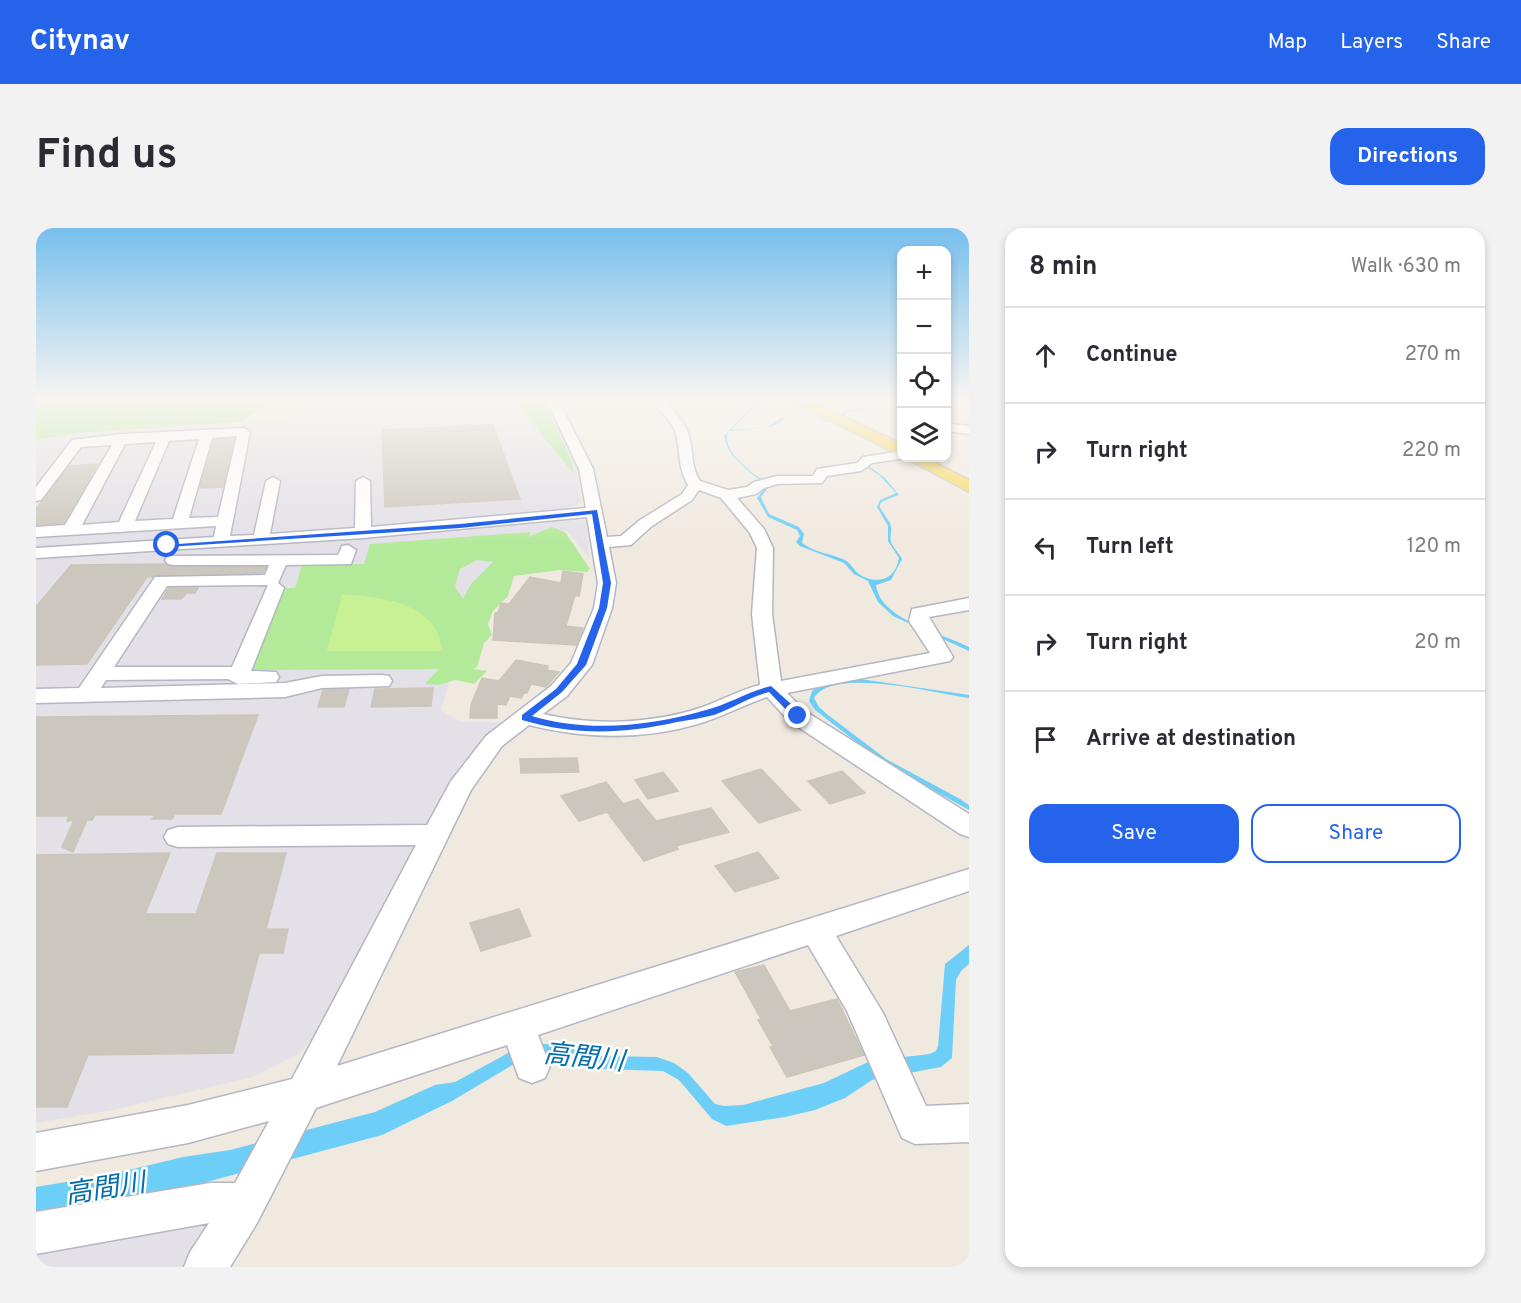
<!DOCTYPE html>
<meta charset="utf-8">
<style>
body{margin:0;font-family:Overpass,"Noto Sans JP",sans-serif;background:#f2f2f3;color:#2b2b33}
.controls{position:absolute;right:18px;top:18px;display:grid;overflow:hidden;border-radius:12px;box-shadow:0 3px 9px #0003}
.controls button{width:54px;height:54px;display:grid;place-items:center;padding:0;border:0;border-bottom:2px solid #e1e1e2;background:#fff;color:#2b2b33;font:30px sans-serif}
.stop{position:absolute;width:18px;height:18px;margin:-14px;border:4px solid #2563eb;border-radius:50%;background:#fff}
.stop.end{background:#2563eb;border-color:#fff;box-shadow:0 2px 6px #0008}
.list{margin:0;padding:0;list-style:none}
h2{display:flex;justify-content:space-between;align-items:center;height:78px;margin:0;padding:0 24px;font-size:26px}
h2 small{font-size:20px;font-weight:400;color:#7c7c81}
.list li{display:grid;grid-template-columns:39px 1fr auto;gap:18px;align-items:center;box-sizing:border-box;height:96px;padding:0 24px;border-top:2px solid #e1e1e2}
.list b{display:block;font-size:22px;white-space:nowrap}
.list em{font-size:20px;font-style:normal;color:#7c7c81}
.actions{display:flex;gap:12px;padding:18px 24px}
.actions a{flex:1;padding:14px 0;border:2px solid #2563eb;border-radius:18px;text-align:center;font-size:21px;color:#2563eb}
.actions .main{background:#2563eb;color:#fff}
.icon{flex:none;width:33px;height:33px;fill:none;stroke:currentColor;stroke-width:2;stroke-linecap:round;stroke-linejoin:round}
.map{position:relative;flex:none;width:933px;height:1039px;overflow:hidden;border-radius:18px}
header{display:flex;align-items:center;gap:36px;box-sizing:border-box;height:84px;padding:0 30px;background:#2563eb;color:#fff}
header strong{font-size:28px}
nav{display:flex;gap:33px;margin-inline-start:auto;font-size:21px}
.intro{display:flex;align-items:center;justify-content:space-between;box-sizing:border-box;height:144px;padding:0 36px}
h1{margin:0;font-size:42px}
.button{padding:15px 27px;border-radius:18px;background:#2563eb;color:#fff;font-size:21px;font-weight:700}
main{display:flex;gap:36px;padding:0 36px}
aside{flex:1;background:#fff;border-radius:18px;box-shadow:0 3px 9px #0003}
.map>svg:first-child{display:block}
.industrial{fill:#e3e0e8}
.green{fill:#b2ea99;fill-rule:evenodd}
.pitch{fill:#c8f194}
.water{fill:#6dcff8}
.building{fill:#cbc7be;stroke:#ccc6b9;stroke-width:1.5}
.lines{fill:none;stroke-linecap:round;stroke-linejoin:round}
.minor-casing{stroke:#b4b6c2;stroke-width:3}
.major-casing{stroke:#c9c9c9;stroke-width:3}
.minor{fill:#fff;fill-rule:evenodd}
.major{fill:#fbda59;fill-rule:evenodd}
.route{fill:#2563eb}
.labels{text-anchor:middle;stroke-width:5;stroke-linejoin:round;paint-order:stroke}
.near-water-label{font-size:27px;font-style:italic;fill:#036eac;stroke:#fff}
</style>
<header>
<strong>Citynav</strong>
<nav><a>Map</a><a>Layers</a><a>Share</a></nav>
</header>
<div class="intro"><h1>Find us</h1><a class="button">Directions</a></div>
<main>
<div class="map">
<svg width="933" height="1039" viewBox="0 0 933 1039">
<rect width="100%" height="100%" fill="#f0e9e0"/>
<path class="industrial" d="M368,171H509L539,232L545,274L532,282L314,302L0,321V213L41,206L251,191L263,184Z
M536,289L551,294L553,329L531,303L519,301L503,309L415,446L405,482L425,494H471L332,712L279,807L263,826L217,849L77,882L0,895V328Z
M159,988L170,997L164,1013L146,1039H0V1014Z"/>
<path class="green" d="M0,171L9,172L244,171L204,194L42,205L0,212Z
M507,171L536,234L538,246L483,179L480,171Z
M516,299L529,304L554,341L551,344L524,342L478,348L472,368L457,383L452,396L456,407L448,415L441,439L437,441L451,443L438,456L419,452L403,457L389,456L403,441L216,442L249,360H259L266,337L328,336L334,316L495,304L492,309ZM441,332L457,334L435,356L427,371L419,359L424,341Z"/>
<path class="pitch" d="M306,366C344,369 402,374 406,423H291Z"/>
<path class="water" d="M730,171H734L722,175L695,202L732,199L748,188L791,194L806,190L807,185C825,177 847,182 865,179L814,183L809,185L808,190C782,198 772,188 749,189L744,195L733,199L693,203C683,224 719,247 734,257L725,269L733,286L763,299L768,306L766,315C779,325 794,325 809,332C816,336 818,344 826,348C844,357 860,350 863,330L852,313V298L841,279L844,272L860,265L843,247L824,235L853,227L864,219L865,223L827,234L849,250L863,267C836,277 842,275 854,295C857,302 853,308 855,314C857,320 863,325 866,331L855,352L840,357C844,392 906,405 933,419V423L857,388L842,374L832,353L818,346L808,335L764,318L760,314L764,308L761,302L732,289L721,270L730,258C716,243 691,231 688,208L720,174Z
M824,451L933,467V470C901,466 798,438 778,470L783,479L792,487L850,531L924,571L933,577V582L845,533L779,482L773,473L776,463L782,459Z
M933,717V736L925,743L920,752L916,830L905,839L836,852L809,870L779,882L749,889L690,898L676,891L643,852L627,843L566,841L519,827H500L478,836L416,873L346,907L144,961L0,988V959L72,947L147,929L194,922L339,884L399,857L419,854L474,824L499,816H516L566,828L621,829L638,835L652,845L679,876L688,878L707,877L788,855L834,833L894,826L900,823L902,818L909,736Z"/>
<path class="building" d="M457,197L484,271L349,279L346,202Z
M198,210L187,259L164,260L178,212Z
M62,236L28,295L0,297V281L33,238Z
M130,336L138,339H230L227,345L111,349L51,436L0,437V379L35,337Z
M527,343L547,346L543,368L539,367L530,398L547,400L540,417L457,412L459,385H462L465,375L473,376L494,349L525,355Z
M133,360H162L159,365H151L145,371H126Z
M480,432L512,438L511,442L523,444L510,459L495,456L491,465H488L485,470L474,468L470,477L461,476V490H434L435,477L446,450L463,453Z
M397,460L395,478L335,479L339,461Z
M313,461L308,479H282L287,462Z
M222,487L185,586H139L136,591H116L119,587H59L56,592H51L37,624L26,619L38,592L31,593L33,588H0V489Z
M541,530L543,544L485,545L484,531Z
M725,541L764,582L723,595L686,553Z
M806,543L829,565L794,576L772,553Z
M627,544L642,563L612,571L599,552Z
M570,554L587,576L602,571L620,593L675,580L693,604L640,618L642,621L608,633L571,584L543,593L525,568Z
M722,624L743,650L699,664L679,638Z
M134,625L109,686H160L181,625H250L230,701H252L247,725H223L197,825L52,827L31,879H0V627Z
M483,681L495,708L445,723L434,695Z
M728,737L754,783L801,771L828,827L751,849L734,819L737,818L722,792L725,791L699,744Z"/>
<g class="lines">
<defs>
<path id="minor" d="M510,171H522L557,241L571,309L585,308L604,292L646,266L652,257C640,237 646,221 638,201C633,189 622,181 614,171H626C640,184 652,197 655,216C657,230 656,240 664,253L692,262L711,259L718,254L741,248H777L781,241L821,235L827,229L866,223V230H871L836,235L825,243L791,248L786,255L742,256L728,260L720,266L701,270L728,301L737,320L736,386L745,453L894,425L873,393L876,381L933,370V382L893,389L917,429L914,433L751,465L769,483L933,586V609L924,606L753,493L731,469C707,477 686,489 662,496C607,512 549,511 493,497L466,518L435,562L301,838L933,641V663L800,708L847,785L890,878L933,876V914L879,916L866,910L811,783L772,717L502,807L514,838L509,850L496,855L483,850L471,817L280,880L221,995L194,1039H148L154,1024L173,995L0,1026V984L174,955H199L233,893L152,915L0,943V905L152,877L256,851L380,617L142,619L132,616L128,609L132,602L142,599L391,597L415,553L450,508L515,458L535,435L558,380L562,355L551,289L327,310L0,330V320L178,309L180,298L0,309V299L29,297L76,217L45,219L5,272L0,273V259L36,212L86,206L208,200L214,204L194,308L218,307L230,253L237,249L244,253L234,306L319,300L320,253L327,249L334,253L335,299L550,280L543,241ZM201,208L182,289L153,290L176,210ZM163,211L137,291L99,293L133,213ZM120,214L83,294L46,297L89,216ZM663,262L685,270L714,305L721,320L716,386L724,457C704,462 686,472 667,479C617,496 559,498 507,486L531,468L556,437L576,380L580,355L573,319L595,317L616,298L656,272Z
M910,195L933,198V206L910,203Z
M312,317L320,322L315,336L250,337L242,355L248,360L215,443L240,444L243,449L240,454L202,456L192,451L70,452L65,460L249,455L286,448L345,447L353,448L356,453L353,458L286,460L249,469L0,475V461L43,460L119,349L229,347L233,337H138L132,336L129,332L132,328L302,327L306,318ZM232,357L196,439H78L131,358Z"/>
<path id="major" d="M751,171H770L866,216V228Z
M870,230H890L933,252V264Z"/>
</defs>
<use href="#minor" class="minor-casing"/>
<use href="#major" class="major-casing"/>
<use href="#minor" class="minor"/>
<use href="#major" class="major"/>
</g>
<linearGradient id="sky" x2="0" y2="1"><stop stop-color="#77bfee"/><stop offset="0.54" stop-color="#f8f5f1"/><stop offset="1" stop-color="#f8f5f1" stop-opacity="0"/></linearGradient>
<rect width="933" height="317" fill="url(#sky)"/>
<path class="route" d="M561,282L575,355L571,380L550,437L526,464L496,488C553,505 614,498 670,482C693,476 711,464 735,458L765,485V490H758L733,464C713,469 697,480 678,487C666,490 653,492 641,494C586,506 541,508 486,492V487L520,461L541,436L563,380L567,355L556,286L424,300L131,319L128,317L424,296Z"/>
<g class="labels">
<g class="near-water-label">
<text transform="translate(548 829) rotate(6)" y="9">高間川</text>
<text transform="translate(69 960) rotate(-9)" y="9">高間川</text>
</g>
</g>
</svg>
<div class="controls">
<button>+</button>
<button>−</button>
<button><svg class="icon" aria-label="locate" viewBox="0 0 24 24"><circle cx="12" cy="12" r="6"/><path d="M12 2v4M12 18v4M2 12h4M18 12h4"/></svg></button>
<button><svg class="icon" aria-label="layers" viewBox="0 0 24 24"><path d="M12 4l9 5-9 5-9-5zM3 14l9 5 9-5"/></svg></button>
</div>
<div class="stop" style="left:131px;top:317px"></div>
<div class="stop end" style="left:762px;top:488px"></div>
</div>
<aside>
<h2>8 min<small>Walk · 630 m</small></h2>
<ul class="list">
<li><svg class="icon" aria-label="ahead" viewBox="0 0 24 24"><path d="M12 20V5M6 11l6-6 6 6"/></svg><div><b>Continue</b></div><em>270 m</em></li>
<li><svg class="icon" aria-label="right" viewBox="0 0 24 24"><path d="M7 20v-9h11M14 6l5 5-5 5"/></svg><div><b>Turn right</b></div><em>220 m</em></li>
<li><svg class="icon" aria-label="left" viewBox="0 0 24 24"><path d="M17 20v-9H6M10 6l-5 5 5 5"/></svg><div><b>Turn left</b></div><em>120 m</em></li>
<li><svg class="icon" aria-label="right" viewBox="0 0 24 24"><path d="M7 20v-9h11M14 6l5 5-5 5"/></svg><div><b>Turn right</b></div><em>20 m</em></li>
<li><svg class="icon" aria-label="arrive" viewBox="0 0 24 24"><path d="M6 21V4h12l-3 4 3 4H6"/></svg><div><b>Arrive at destination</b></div></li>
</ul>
<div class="actions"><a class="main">Save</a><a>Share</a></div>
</aside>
</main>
